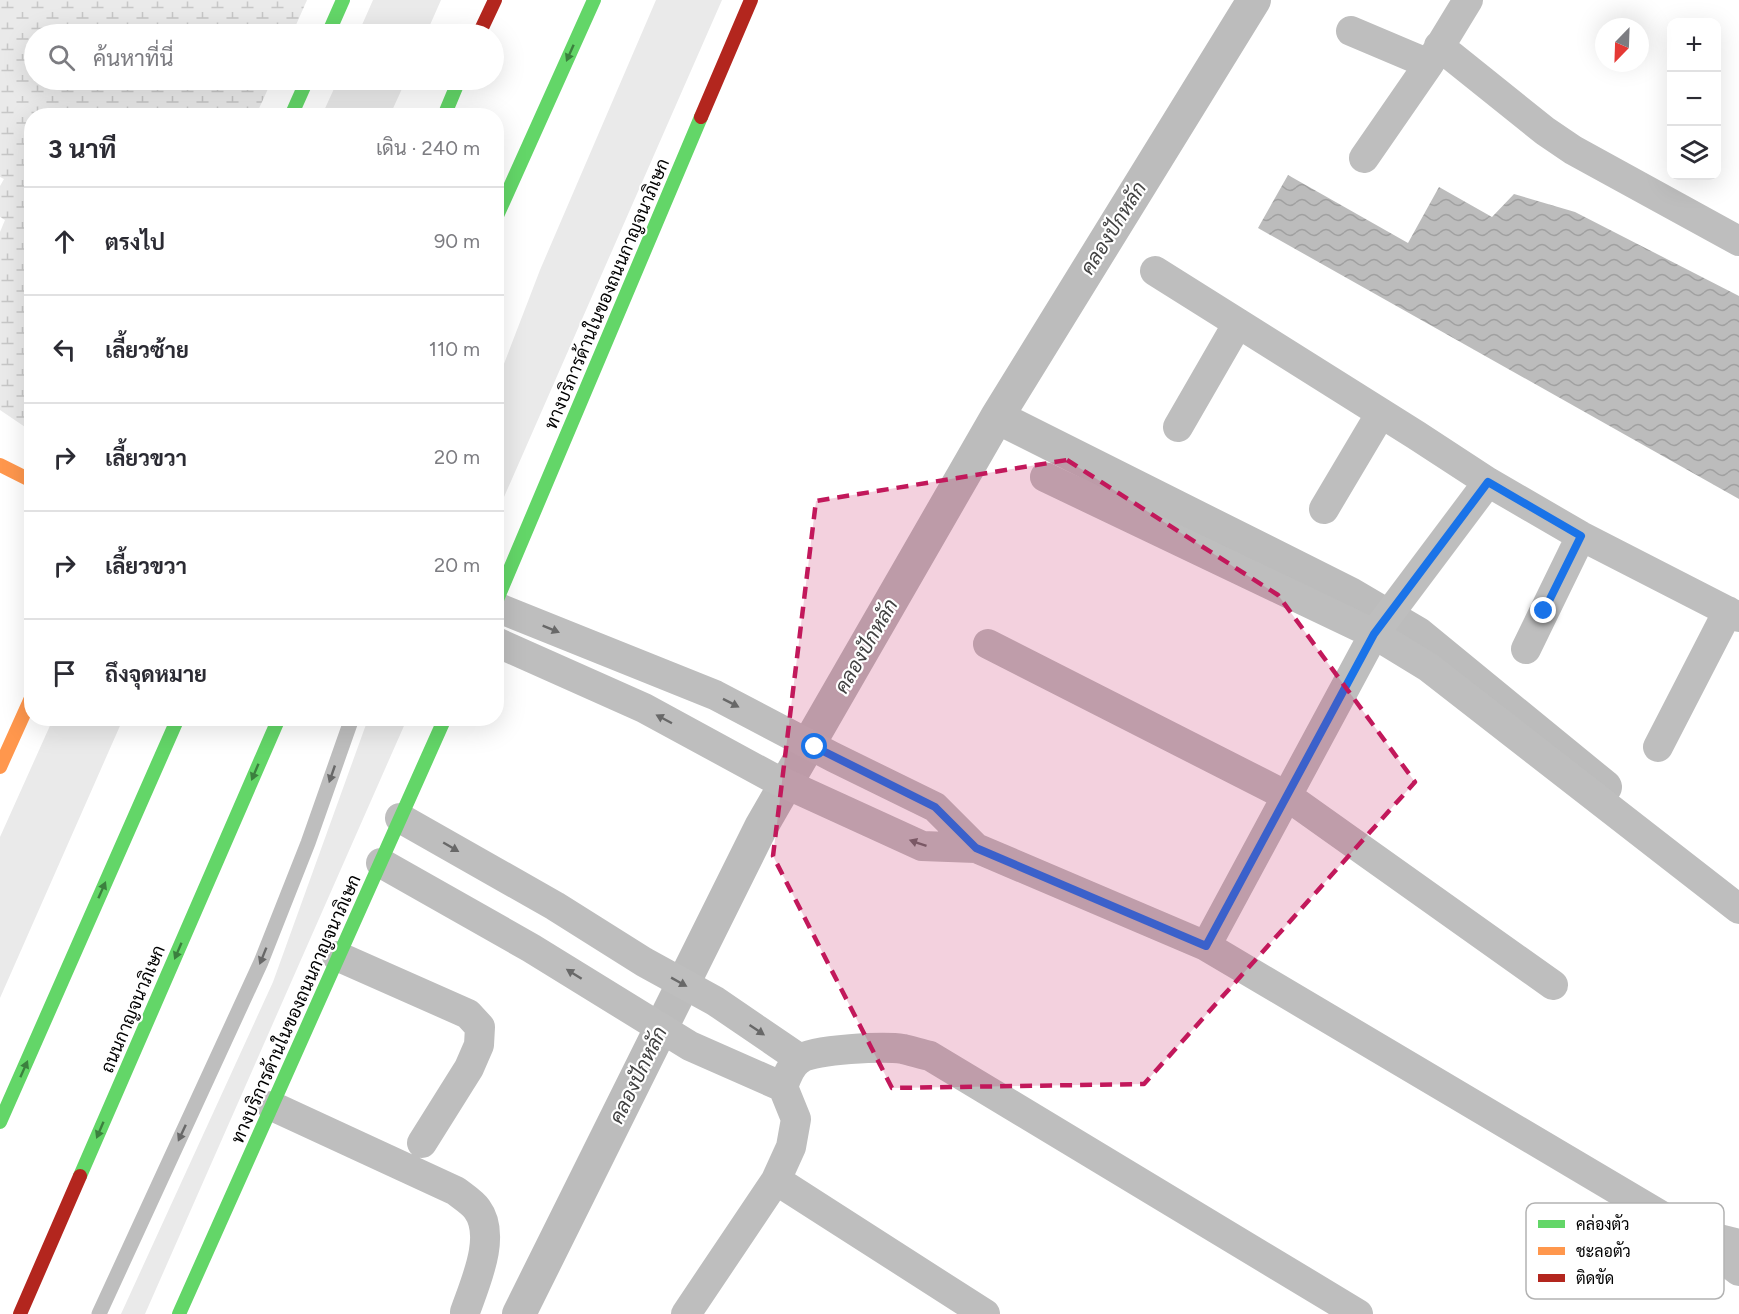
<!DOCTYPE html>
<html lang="th">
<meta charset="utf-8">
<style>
body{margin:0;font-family:Figtree,Sarabun,sans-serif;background:#f7f7f7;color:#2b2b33}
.controls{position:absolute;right:18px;top:18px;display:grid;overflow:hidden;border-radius:12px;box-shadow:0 6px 24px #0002}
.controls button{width:54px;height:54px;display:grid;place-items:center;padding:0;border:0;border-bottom:2px solid #e1e1e2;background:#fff;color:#2b2b33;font:30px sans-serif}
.compass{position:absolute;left:1595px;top:18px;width:54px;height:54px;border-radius:50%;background:#fff;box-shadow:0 6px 24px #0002;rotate:203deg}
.stop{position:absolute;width:18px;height:18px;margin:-14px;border:4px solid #1a73e8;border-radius:50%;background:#fff}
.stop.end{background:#1a73e8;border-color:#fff;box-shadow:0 2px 6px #0008}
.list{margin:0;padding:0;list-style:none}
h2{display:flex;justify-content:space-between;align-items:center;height:78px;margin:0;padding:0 24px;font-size:26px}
h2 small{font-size:20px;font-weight:400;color:#7c7c81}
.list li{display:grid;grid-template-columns:39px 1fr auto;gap:18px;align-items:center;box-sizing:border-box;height:108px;padding:0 24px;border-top:2px solid #e1e1e2}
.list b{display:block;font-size:22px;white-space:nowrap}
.list em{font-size:20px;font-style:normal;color:#7c7c81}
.icon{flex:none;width:33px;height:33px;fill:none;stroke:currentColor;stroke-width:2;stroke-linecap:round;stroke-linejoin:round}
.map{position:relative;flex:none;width:1739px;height:1314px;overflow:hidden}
.search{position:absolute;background:#fff;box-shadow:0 6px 24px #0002;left:24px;top:24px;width:480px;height:66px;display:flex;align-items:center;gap:15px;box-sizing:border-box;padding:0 21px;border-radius:33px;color:#7c7c81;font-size:22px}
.panel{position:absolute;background:#fff;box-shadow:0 6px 24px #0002;left:24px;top:108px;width:480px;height:618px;border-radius:24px}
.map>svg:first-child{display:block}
.grass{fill:#eaeaea}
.wetland{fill:url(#wetland-marsh)}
.water{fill:url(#water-waves)}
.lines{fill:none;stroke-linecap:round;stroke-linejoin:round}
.canal{stroke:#bcbcbc;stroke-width:34}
.lane{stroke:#bebebe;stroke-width:15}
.street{stroke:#bebebe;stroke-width:30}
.fast{stroke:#63d668;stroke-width:14}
.slow{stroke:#ff974d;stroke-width:14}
.jam{stroke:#b3261e;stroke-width:14}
.oneway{fill:#3b803e}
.oneway2{fill:#686868}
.route{stroke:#1a73e8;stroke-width:8}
.marked{fill:#c2185b;fill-opacity:0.2;stroke:#c2185b;stroke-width:4.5;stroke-dasharray:12 8;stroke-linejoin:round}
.labels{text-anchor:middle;stroke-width:4.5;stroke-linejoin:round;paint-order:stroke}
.street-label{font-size:18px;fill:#000;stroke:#fff}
.water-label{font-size:20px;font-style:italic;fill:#414141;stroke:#fff}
.key{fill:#fff;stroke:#b2b2b2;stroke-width:1.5}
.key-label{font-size:16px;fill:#000}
</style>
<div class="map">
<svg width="1739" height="1314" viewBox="0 0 1739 1314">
<defs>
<pattern id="wetland-marsh" width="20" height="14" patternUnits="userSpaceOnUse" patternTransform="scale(1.5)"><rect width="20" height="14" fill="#eaeaea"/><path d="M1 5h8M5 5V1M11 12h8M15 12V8" fill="none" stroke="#c7c7c7"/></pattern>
<pattern id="water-waves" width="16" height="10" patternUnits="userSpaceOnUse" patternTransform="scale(1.5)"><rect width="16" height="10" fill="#bcbcbc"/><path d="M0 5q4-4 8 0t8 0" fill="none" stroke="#a0a0a0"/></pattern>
</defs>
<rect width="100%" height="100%" fill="#fff"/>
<path class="grass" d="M373,0H441L426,34H358Z
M656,0H722L497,513V382L540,270Z
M338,80H406L390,115H322Z
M53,719H123L0,998V837Z
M368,719H407L145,1314H121L273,982Z"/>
<path class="wetland" d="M0,0H307L292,34H34V80H272L256,115L32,116L31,431L0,410V232L5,220L0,217V186L4,179L0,177Z"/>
<path class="water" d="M1288,175L1408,243L1439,187L1492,217L1514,194L1575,212L1739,296V499L1258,228Z"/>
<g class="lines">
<path class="canal" d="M997,417L1350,594L1418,634L1605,787
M519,1314L761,827L997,417L1254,0"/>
<path class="lane" d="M99,1314L261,962L308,843L352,718"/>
<path class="street" d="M1351,31L1429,64
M1439,46L1545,131L1573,150L1739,241
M1364,158L1429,64L1468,0
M1155,271L1416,435L1488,482L1581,536L1739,617
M1178,427L1238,323
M1045,477L1374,634L1428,667L1739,909
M1324,509L1381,413
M496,607L715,695L833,757L935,807L976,848
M496,642L644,708L771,777L922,846L976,848L1206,946L1687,1231
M988,644L1287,796L1553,985
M1526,649L1581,536
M1658,747L1728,611
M400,818L555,906L644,962L715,1001L800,1059
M381,863L531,948L690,1046L783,1087
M1206,946L1374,634L1488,482
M337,956L468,1014L480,1027L479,1045L469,1068L422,1143
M272,1106L456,1191C462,1196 472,1202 477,1209C497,1236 475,1283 465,1312
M776,1180L985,1314
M1739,1244L1687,1231L1739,1271
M686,1314L776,1180L791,1147L796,1119L783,1087C786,1078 792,1064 800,1059C814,1049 885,1046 903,1049C912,1051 921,1054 930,1056L1358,1314"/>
<path class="fast" d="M328,34L343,0
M291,116L307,80
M444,116L459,80
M496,218L594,0
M496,602L701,117
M0,1122L178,718
M80,1176L279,718
M179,1314L445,718"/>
<path class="slow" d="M0,465L32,481
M0,767L32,696"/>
<path class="jam" d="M479,34L495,0
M701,117L751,0
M20,1314L80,1176"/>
</g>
<defs><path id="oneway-solid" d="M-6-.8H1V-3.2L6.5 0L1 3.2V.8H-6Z" transform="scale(1.5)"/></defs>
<g class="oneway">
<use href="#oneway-solid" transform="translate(570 53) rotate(114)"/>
<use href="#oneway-solid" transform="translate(255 772) rotate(113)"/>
<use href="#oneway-solid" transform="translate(102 890) rotate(-66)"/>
<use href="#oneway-solid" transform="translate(178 951) rotate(113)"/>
<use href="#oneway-solid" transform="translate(24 1069) rotate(-66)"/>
<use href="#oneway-solid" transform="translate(100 1130) rotate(113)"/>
</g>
<g class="oneway2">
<use href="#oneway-solid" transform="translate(551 629) rotate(22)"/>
<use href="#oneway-solid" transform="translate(731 703) rotate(27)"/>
<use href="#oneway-solid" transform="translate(664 719) rotate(-152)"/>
<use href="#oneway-solid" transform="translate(332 774) rotate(109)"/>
<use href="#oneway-solid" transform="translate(918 843) rotate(-161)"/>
<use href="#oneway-solid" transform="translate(451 847) rotate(30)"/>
<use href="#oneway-solid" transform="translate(263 956) rotate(112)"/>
<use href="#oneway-solid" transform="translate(574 974) rotate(-148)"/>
<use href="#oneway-solid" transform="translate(679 982) rotate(29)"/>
<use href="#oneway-solid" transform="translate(757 1030) rotate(34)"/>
<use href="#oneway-solid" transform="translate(182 1133) rotate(115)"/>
</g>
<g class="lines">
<path class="route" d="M815,747L935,807L976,848L1206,946L1374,634L1488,482L1581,536L1544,611"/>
</g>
<path class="marked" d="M1067,460L1278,595L1415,782L1144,1084L892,1088L773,856L816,501Z"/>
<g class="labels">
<g class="street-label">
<text transform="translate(607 294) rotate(-67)" y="6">ทางบริการด้านในของถนนกาญจนาภิเษก</text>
<text transform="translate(133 1009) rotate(-67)" y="6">ถนนกาญจนาภิเษก</text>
<text transform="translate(296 1009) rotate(-66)" y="6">ทางบริการด้านในของถนนกาญจนาภิเษก</text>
</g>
<g class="water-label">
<text transform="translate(1113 228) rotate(-58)" y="7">คลองปักหลัก</text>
<text transform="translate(866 646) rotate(-60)" y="7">คลองปักหลัก</text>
<text transform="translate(638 1075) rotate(-64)" y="7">คลองปักหลัก</text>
</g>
</g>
<rect x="1526" y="1203" width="198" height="96" rx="9" class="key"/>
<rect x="1538" y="1220" width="27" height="8" fill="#63d668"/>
<rect x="1538" y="1247" width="27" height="8" fill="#ff974d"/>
<rect x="1538" y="1274" width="27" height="8" fill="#b3261e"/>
<g class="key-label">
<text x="1576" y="1230">คล่องตัว</text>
<text x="1576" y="1257">ชะลอตัว</text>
<text x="1576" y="1284">ติดขัด</text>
</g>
</svg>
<div class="controls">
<button>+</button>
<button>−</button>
<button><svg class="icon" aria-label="layers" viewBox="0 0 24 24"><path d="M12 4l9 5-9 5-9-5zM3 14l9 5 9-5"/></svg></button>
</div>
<svg class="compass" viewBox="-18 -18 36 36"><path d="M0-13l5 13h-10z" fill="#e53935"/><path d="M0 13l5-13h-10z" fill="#7c7c81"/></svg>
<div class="stop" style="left:815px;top:747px"></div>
<div class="stop end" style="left:1544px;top:611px"></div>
<div class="search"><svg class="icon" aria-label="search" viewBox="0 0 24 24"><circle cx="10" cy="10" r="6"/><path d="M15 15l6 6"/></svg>ค้นหาที่นี่</div>
<section class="panel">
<h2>3 นาที<small>เดิน · 240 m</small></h2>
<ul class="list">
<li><svg class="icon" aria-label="ahead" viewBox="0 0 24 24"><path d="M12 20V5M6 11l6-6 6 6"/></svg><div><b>ตรงไป</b></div><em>90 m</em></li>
<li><svg class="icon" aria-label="left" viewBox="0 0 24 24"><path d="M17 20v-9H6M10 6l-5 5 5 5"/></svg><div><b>เลี้ยวซ้าย</b></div><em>110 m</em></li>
<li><svg class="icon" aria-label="right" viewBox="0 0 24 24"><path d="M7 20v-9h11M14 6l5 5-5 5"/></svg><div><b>เลี้ยวขวา</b></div><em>20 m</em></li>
<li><svg class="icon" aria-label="right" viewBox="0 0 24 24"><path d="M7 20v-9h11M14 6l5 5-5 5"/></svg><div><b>เลี้ยวขวา</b></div><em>20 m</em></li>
<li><svg class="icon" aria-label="arrive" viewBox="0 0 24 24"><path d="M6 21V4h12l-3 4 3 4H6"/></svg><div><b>ถึงจุดหมาย</b></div></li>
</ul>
</section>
</div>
